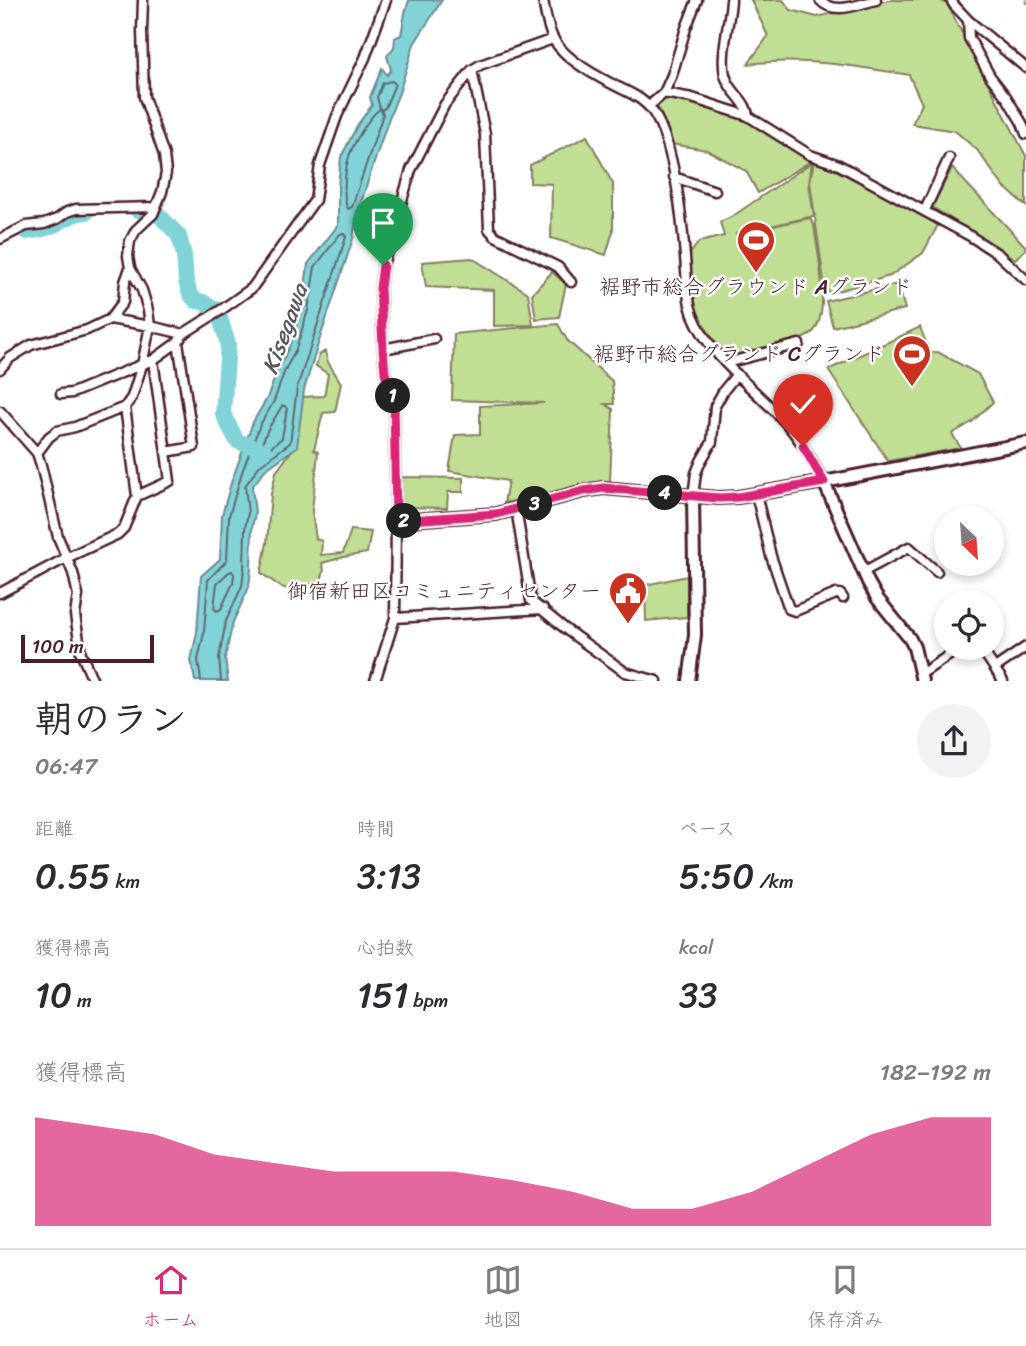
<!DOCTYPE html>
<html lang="ja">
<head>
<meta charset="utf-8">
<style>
	:root { --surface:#fff; --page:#f2f2f3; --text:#2b2b33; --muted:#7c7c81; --line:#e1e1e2; --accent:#db2777 }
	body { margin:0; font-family:Sriracha,"Klee One",sans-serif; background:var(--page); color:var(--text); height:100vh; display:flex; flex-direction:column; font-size:26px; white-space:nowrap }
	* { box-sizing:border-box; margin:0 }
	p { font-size:23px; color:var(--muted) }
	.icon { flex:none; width:38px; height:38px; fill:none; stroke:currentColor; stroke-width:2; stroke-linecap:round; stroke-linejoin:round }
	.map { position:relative; height:681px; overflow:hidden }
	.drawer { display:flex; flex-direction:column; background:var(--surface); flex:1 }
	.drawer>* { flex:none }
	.needle { width:46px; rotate:155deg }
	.tools { position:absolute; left:934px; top:506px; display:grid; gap:14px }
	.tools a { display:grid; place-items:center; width:70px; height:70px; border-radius:50%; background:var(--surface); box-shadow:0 4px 10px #0003; font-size:35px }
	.scale { position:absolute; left:21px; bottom:18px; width:133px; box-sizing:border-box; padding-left:7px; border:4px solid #4a1f2b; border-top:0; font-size:19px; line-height:24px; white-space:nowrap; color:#4a1f2b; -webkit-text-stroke:5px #fff; paint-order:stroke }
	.pin { position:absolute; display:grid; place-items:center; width:60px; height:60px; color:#fff; margin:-72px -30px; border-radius:50% 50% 50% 0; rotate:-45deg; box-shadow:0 0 7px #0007 }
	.pin .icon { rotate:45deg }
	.km { position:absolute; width:35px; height:35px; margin:-18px; border-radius:50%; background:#222; color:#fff; font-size:19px; line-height:35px; text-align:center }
	.round { display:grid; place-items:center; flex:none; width:74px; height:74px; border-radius:37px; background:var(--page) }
	.headline { display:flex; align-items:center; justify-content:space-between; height:119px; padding:0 35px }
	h1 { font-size:38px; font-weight:600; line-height:52px }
	.stats { display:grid; grid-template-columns:repeat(3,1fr); gap:10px; height:119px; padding:7px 35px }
	.stats div { display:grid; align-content:center }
	.stats b { font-size:35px; font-weight:600 }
	.stats small { font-size:19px; font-weight:400 }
	.stats p { font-size:19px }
	.chart { height:196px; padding:14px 35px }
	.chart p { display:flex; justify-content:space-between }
	.chart svg { width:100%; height:126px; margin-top:7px; fill:var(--accent); opacity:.7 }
	.menu { display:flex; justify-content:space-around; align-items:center; height:98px; border-top:2px solid var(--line); background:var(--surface); font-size:19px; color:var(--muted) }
	.menu a { display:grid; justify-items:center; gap:4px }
	.menu .selected { color:var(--accent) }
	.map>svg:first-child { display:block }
	.green { fill:#c1de95; stroke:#867e60; stroke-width:2 }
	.water { fill:#81d3d7; stroke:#6b8b92; stroke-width:2 }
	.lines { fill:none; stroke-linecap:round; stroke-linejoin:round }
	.shore { stroke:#606770; stroke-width:2 }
	.stream { stroke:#6b8b92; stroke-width:2.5 }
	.river { stroke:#81d3d7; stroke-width:16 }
	.street-casing { stroke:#4a1f2b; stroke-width:13 }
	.secondary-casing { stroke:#4a1f2b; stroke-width:16 }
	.street { stroke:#fff; stroke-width:8 }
	.secondary { stroke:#fff; stroke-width:10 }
	.route-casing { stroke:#fff; stroke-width:14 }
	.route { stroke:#db2777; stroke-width:9 }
	.labels { text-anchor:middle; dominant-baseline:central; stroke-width:5; stroke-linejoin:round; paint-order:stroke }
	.poi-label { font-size:21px; fill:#4a1f2b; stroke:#fff; text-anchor:end }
	.water-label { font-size:23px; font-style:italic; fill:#5a555f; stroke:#fff }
</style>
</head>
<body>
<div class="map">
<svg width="1026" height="681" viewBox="0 0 1026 681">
	<rect width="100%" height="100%" fill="#fff"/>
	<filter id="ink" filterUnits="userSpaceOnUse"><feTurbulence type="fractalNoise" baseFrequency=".0143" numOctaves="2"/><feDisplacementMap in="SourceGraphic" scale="14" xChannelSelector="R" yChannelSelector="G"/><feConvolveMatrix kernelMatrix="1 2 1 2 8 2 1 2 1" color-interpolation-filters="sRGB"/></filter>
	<g filter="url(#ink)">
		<path class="green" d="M 751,0 L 783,0 L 791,10 L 817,17 L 889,0 L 939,0 L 947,4 L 1026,156 L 1026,206 L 1003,186 L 977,150 L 955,131 L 912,124 L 922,104 L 909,75 C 856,66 802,57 748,64 L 768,36 Z
			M 662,99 L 690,100 L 745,118 L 811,161 L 758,193 L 746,171 L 707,150 L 671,144 L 657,105 Z
			M 587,136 L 613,184 L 613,231 L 606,255 L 551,238 L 552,184 L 530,183 L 530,165 Z
			M 814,160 L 921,211 L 938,225 L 923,253 L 890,276 L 831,293 L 825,289 L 810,182 Z
			M 812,162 L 809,183 L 814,216 L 735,234 L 810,218 L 814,225 C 817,251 832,314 812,333 C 809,336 805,337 802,339 L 727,358 L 707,334 L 695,308 L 689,255 L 699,242 L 724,236 L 720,222 L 733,216 Z
			M 952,168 L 1026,247 L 1026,249 L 1015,259 L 932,207 Z
			M 472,258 L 528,293 L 533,325 L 494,326 L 494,290 L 426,287 L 422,262 Z
			M 552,272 L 566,284 L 559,317 L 536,319 L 532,294 Z
			M 898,284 L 905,309 L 833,327 L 826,301 Z
			M 558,324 L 567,340 L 612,381 L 614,404 L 605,404 L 613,409 L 610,481 L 504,503 L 508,481 L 449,471 L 455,435 L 480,434 L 480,406 L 544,403 L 452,400 L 454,334 Z
			M 920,327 L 930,353 L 938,352 L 978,374 L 993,402 L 972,422 L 952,434 L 961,448 L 888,461 L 828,370 Z
			M 325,351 L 328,362 L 341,383 L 335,412 L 323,413 L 314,450 L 318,452 L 312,511 L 316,539 L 322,541 L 321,555 L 343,553 L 351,530 L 371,532 L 367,553 L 344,557 L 322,563 L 324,570 L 321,581 L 292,590 L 281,587 L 261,573 L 267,543 L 271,494 L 276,472 L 290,453 L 299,397 L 324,396 L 328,374 L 316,366 L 319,355 Z
			M 399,477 L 463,478 L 463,492 L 448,492 L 447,508 L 398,507 Z
			M 687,576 L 687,617 L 646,621 L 645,585 Z"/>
		<path class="water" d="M 409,0 L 442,0 L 414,44 L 399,93 L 389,118 L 357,214 L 353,239 L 319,341 L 304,390 L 297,447 L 265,470 L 252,487 L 255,513 L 252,528 L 251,569 L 249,587 L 233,622 L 225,658 L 228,681 L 195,681 L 191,660 L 197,632 L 201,576 L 220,559 L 222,515 L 231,483 L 253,422 L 267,398 L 279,367 L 289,347 L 302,309 L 308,264 L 338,225 L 338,187 L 341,157 L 358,124 L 372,105 L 370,97 L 382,68 L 387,75 L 391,70 L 387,56 L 394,47 L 395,38 L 401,35 L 405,13 Z"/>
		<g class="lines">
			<path class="shore" d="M 392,81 L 395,84 L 385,108 L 381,110 L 383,114 L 352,207 L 348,209 C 342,200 345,172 348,160 C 351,147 369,116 380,109 L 377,97 L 383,83 Z
				M 282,406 L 285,406 L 287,409 L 282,438 L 267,450 L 263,450 L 261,446 L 268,429 Z
				M 232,571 L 234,574 L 233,583 L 221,609 L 217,611 L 214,608 L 217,583 L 229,572 Z
				M 201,681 L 198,660 L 204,633 L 208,580 L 227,560 L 229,516 L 243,469 L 260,425 L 274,401 L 285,370 L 296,349 L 308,310 L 315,267 L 340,234 L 344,233 L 346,237 L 297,388 L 290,443 L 260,465 L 245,486 L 248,513 L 245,528 L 244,569 L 242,586 L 226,621 L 219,658 L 221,681"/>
			<path class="stream" d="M 1026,0 L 1026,3"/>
			<path class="river" d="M 137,210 L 149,210 L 158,214 L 179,236 L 184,255 L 186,281 L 190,294 L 196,301 L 203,302 L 215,309 L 220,318 L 228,344 L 223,414 L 237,441 L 264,451
				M 27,232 C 35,230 43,230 50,227 C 64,221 70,213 87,212"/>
			<defs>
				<path id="street" d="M 543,0 C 545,12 547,25 552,36 C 561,57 594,75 614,85 C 626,91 641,97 650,108 C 674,137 682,219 685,257 C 687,277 686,296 693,315 C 712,362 759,390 790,428 C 803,444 814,463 824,482
					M 731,0 C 730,21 719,59 726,78 C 731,93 747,101 748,116
					M 820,0 C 834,16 858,4 876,0
					M 951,0 L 954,5 L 968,20 L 969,38 L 990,76 L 1007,98 L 1022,123 L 1026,134
					M 968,20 L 1026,68
					M 472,70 L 485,134 L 489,229 L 495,236 L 558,267 L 571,282
					M 664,93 L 692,98 L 748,116 L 810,155 L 839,165 L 970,236 L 998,254 L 1026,280
					M 649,106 L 664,93 L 672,75 L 686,28 L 697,0
					M 674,177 L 715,191
					M 925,210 L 949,158
					M 0,239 L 26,226 L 44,224 L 57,219 L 67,212 L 76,209 L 155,207
					M 110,319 L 150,326 L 183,334
					M 383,349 L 434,339
					M 726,363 L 799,344
					M 0,369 L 10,358 L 31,345 L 87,330 L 110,319 L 123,302 L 125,282 L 130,268
					M 61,394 L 72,393 L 153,360 L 178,342 L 183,334 L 221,310 L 252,288 L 315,200 L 320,165 L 337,116 L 365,58 L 386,0
					M 0,411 L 37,453 L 41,465 L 58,537 L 73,573 L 78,595 L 75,615 L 81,653 L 93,681
					M 166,452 L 194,447 L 178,342
					M 37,453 L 49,437 L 57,431 L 75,427 L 125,407 L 132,397 L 142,365 L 150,326 L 148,310 L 142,290 L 130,268 L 128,256 L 130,241 L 136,230 L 153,214 L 162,192 L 166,173 L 164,155 L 144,97 L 142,31 L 143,0
					M 756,494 L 771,556 L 789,609 L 795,611 L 836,594 L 840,594 L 843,598
					M 137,496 L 170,481 L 153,360
					M 693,496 L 696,473 L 701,461 L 712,442 L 715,406 L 724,390 L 737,374
					M 516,508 L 531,601 L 568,631 L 625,672 L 657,681
					M 863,572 L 909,547 L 937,572
					M 0,593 L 66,558 L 118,534 L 124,528 L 137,496 L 125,407
					M 395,618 L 543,609
					M 981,648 L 1003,681
					M 995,668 L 1026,647
					M 921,674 L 960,648
					M 375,681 L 395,618 L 396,521 L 394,398 L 385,373 L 383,349 L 380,288 L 383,265 L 411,170 L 445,104 L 472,70 L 480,65 L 553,39"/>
				<path id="secondary" d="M 824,482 L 868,582 L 877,598 L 910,639 L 914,647 L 922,681
					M 396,521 L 496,514 L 584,491 L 603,488 L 719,498 L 738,497 L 824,482 L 1026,443
					M 689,681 L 695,635 L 693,496"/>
			</defs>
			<use href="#street" class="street-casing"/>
			<use href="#secondary" class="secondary-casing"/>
			<use href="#street" class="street"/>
			<use href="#secondary" class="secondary"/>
		</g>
	</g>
	<g class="lines" filter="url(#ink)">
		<defs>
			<path id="route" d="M 383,265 L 380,288 L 383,349 L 385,373 L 394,398 L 396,521 L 496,514 L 584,491 L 603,488 L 719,498 L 738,497 L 824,482 L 803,446"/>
		</defs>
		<use href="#route" class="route-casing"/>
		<use href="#route" class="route"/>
	</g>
	<defs>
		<symbol id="stadium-pin" viewBox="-11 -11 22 30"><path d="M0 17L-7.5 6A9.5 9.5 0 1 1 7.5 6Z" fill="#c8321e" stroke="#fff"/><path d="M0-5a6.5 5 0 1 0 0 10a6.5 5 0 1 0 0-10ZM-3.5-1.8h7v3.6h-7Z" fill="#fff"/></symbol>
		<symbol id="civic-pin" viewBox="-11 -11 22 30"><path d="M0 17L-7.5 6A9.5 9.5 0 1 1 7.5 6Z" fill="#c8321e" stroke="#fff"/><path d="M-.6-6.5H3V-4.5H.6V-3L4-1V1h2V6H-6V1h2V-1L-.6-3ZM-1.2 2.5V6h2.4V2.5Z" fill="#fff"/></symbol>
	</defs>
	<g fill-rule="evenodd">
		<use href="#stadium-pin" x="734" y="218" width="44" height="60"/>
		<use href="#stadium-pin" x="890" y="332" width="44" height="60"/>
		<use href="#civic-pin" x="606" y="569" width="44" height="60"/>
	</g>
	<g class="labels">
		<g class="poi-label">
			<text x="756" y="287" text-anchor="middle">裾野市総合グラウンド Aグランド</text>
			<text x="885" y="354">裾野市総合グランド Cグランド</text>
			<text x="601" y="591">御宿新田区コミュニティセンター</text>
		</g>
		<g class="water-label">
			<text transform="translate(285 329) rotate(-70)">Kisegawa</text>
		</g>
	</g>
</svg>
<div class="tools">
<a><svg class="needle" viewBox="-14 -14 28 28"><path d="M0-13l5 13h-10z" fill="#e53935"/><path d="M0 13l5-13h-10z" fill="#7c7c81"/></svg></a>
<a><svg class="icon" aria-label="locate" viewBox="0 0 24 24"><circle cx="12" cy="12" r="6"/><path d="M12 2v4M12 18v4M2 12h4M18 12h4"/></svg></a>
</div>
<div class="scale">100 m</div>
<div class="pin" style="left:383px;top:265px;background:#1e9e55"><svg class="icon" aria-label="arrive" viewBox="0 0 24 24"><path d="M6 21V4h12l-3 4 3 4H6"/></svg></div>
<div class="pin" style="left:803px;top:446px;background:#d93025"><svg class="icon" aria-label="check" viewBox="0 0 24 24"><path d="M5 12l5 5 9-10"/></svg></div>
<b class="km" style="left:393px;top:396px">1</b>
<b class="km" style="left:404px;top:521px">2</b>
<b class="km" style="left:535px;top:504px">3</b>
<b class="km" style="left:665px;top:493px">4</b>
</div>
<section class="drawer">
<div class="headline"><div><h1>朝のラン</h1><p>06:47</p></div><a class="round"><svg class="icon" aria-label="share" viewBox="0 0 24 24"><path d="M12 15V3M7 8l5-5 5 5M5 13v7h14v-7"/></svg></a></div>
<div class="stats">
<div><p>距離</p><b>0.55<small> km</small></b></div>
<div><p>時間</p><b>3:13</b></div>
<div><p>ペース</p><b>5:50<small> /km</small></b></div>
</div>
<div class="stats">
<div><p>獲得標高</p><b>10<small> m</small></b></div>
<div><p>心拍数</p><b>151<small> bpm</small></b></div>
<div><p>kcal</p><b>33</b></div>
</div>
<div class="chart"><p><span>獲得標高</span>182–192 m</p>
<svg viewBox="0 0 160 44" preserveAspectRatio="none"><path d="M0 44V6L10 9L20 12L30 19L40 22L50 25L60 25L70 25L80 28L90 32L100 38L110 38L120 32L130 22L140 12L150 6L160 6V44z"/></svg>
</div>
</section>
<nav class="menu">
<a class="selected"><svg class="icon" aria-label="home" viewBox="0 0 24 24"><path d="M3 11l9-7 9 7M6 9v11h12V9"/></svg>ホーム</a>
<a><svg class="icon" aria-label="map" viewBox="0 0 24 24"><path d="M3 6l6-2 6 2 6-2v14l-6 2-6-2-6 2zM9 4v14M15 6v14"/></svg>地図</a>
<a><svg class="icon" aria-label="saved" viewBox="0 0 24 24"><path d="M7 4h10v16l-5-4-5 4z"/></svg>保存済み</a>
</nav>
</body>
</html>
